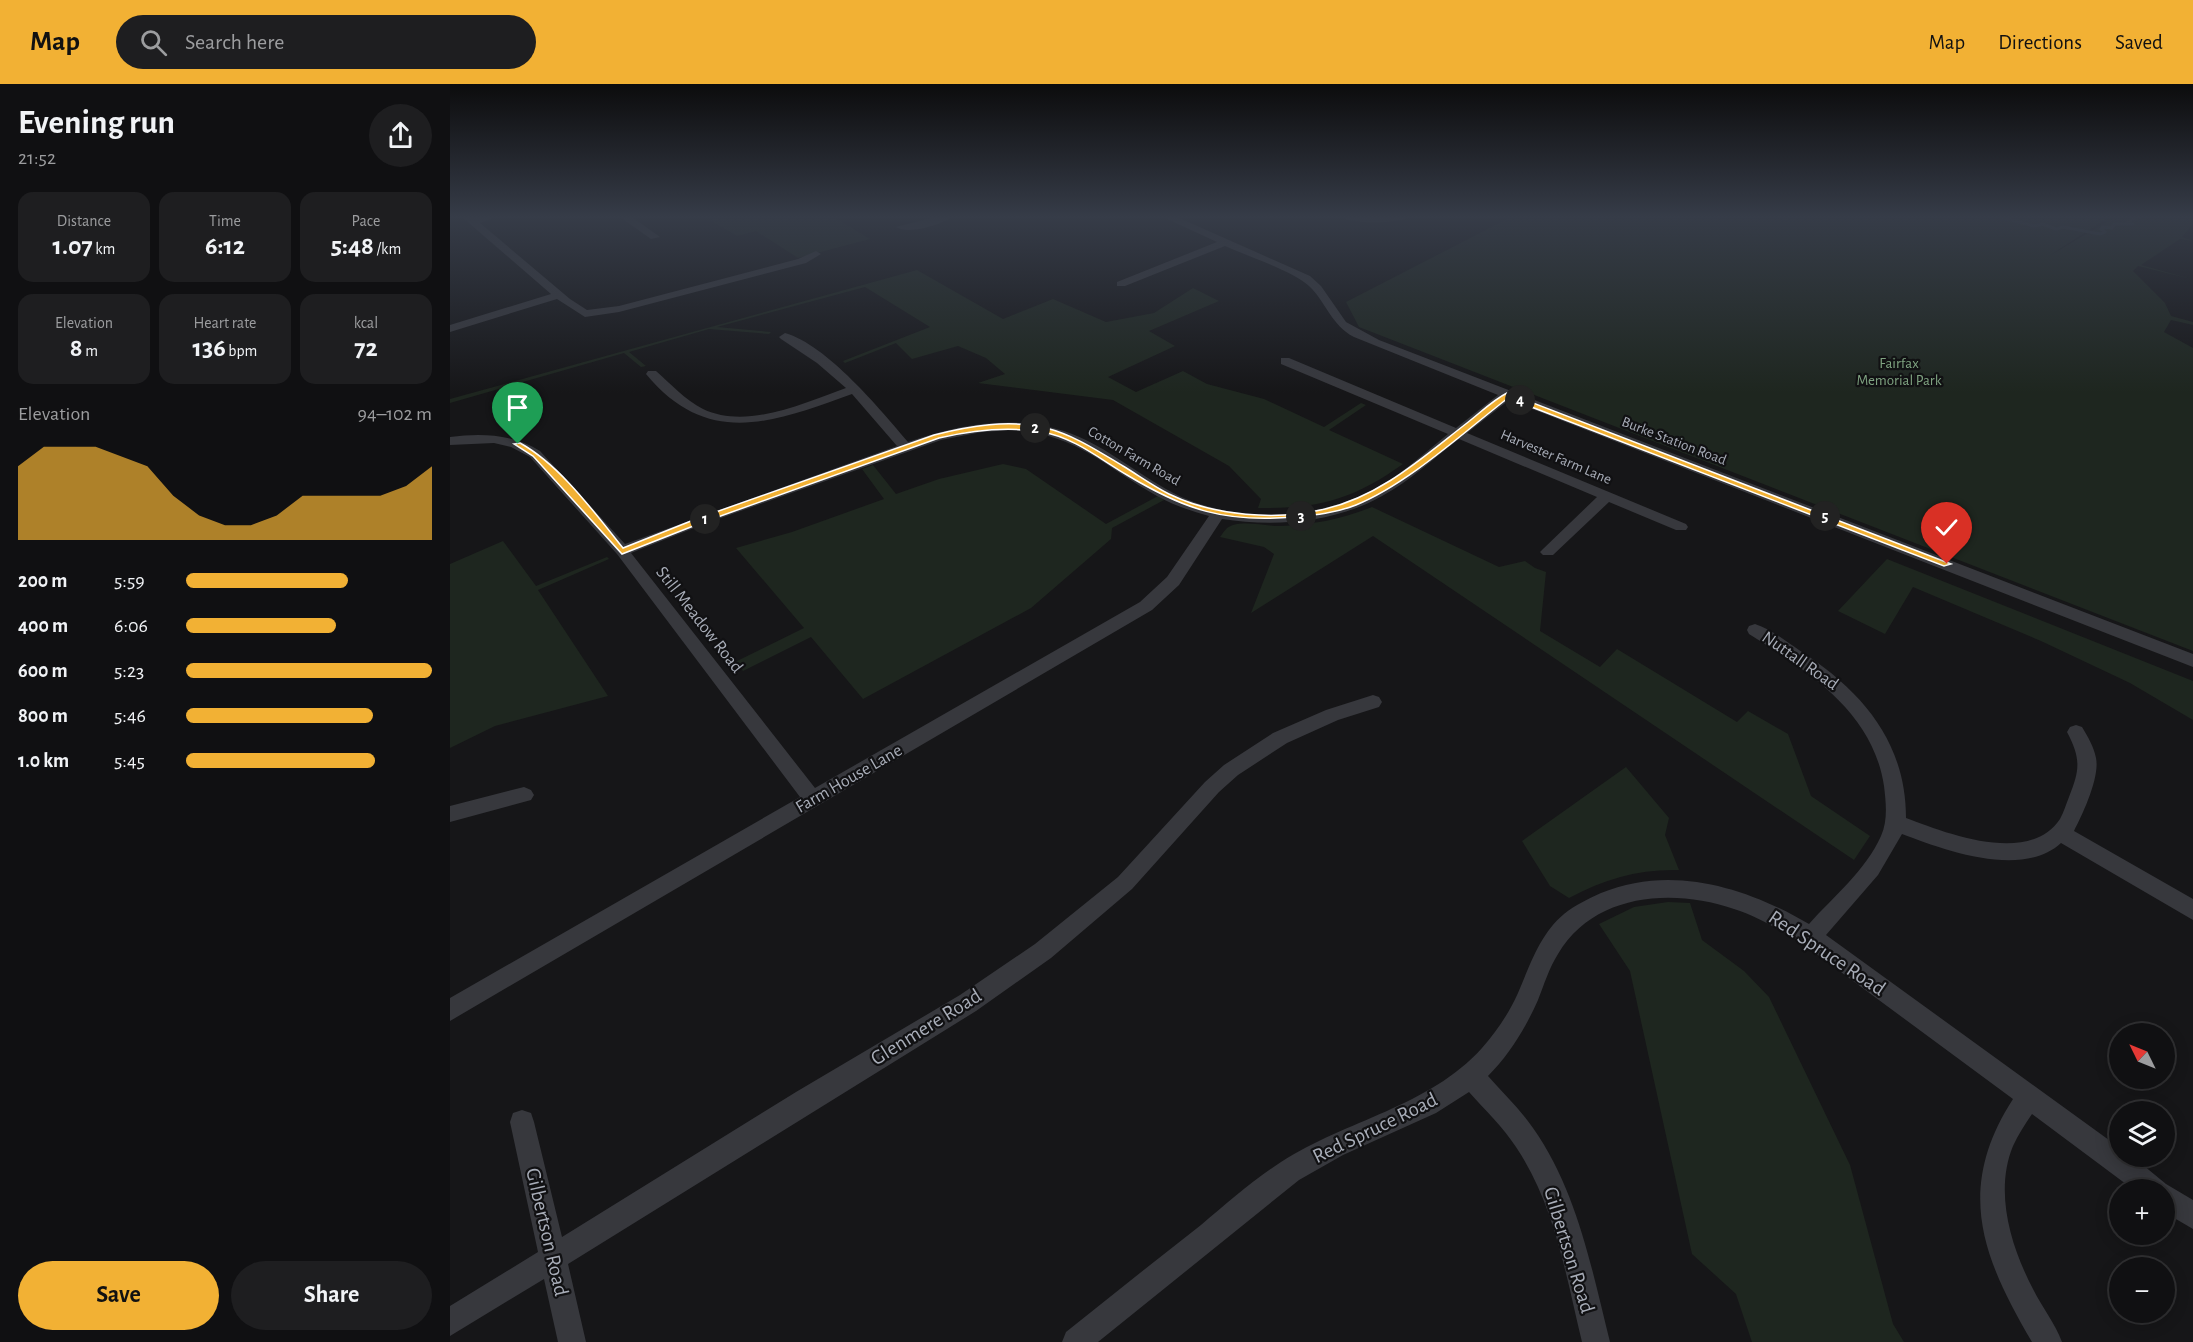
<!DOCTYPE html>
<html lang="en">
<head>
<meta charset="utf-8">
<style>
	:root { --surface:#101012; --page:#1e1e20; --text:#f1f3f6; --muted:#9c9d9f; --line:#303032; --accent:#f2b134 }
	body { margin:0; font-family:"Alegreya Sans",sans-serif; background:var(--page); color:var(--text); height:100vh; display:flex; flex-direction:column; font-size:22px; white-space:nowrap }
	* { box-sizing:border-box; margin:0 }
	p { font-size:20px; color:var(--muted) }
	.icon { flex:none; width:33px; height:33px; fill:none; stroke:currentColor; stroke-width:2; stroke-linecap:round; stroke-linejoin:round }
	.map { position:relative; flex:1; overflow:hidden }
	.drawer { display:flex; flex-direction:column; background:var(--surface); width:450px }
	.drawer>* { flex:none }
	.needle { width:39px; rotate:313deg }
	.buttons { position:absolute; left:1659px; top:939px; display:grid; gap:12px }
	.buttons a { display:grid; place-items:center; width:66px; height:66px; border-radius:50%; background:var(--surface); box-shadow:0 3px 15px #0003,0 0 0 2px var(--line); font-size:30px }
	.pin { position:absolute; display:grid; place-items:center; width:51px; height:51px; color:#fff; margin:-62px -26px; border-radius:50% 50% 50% 0; rotate:-45deg; box-shadow:0 0 6px #0007 }
	.pin .icon { rotate:45deg }
	.km { position:absolute; width:30px; height:30px; margin:-15px; border-radius:50%; background:#222; color:#fff; font-size:16px; line-height:30px; text-align:center }
	.round { display:grid; place-items:center; flex:none; width:63px; height:63px; border-radius:32px; background:var(--page) }
	.headline { display:flex; align-items:center; justify-content:space-between; height:102px; padding:0 18px }
	h1 { font-size:33px; font-weight:600; line-height:45px }
	.stats { display:grid; grid-template-columns:repeat(3,1fr); gap:9px; height:102px; padding:6px 18px }
	.stats div { display:grid; align-content:center; border-radius:15px; background:var(--page); text-align:center }
	.stats b { font-size:26px; font-weight:600 }
	.stats small { font-size:16px; font-weight:400 }
	.stats p { font-size:16px }
	.chart { height:168px; padding:12px 18px }
	.chart p { display:flex; justify-content:space-between }
	.chart svg { width:100%; height:108px; margin-top:6px; fill:var(--accent); opacity:.7 }
	.button { display:flex; gap:12px; margin-top:auto; padding:12px 18px }
	.button a { flex:1; height:69px; border-radius:36px; background:var(--accent); color:#111; font-size:24px; font-weight:600; line-height:69px; text-align:center }
	.button a+a { background:var(--page); color:var(--text) }
	ul { padding:0 18px; list-style:none; font-size:20px }
	li { display:grid; grid-template-columns:96px 72px 1fr; align-items:center; height:45px }
	li i { height:15px; border-radius:8px; background:var(--accent) }
	header { display:flex; align-items:center; gap:36px; box-sizing:border-box; height:84px; padding:0 30px; background:var(--accent); color:#111 }
	header strong { font-size:28px }
	nav { display:flex; gap:33px; margin-inline-start:auto; font-size:21px }
	.search { width:420px; height:54px; background:var(--page); display:flex; align-items:center; gap:15px; box-sizing:border-box; padding:0 21px; border-radius:33px; color:var(--muted); font-size:22px }
	main { display:flex; flex:1; min-height:0 }
	.map>svg:first-child { display:block }
	.green { fill:#1e261f }
	.lines { fill:none; stroke-linecap:round; stroke-linejoin:round }
	.stream { stroke:#2c353c; stroke-width:3 }
	.minor { fill:#37383d; fill-rule:evenodd }
	.route { fill:#f2b134; stroke:#fff; stroke-width:1.5 }
	.labels { text-anchor:middle; dominant-baseline:central; stroke-width:4.5; stroke-linejoin:round; paint-order:stroke }
	.far-park-label { font-size:15px; fill:#7fa381; stroke:#111113 }
	.far-street-label { font-size:15px; fill:#a8adb8; stroke:#111113 }
	.street-label { font-size:18px; fill:#a8adb8; stroke:#111113 }
	.near-street-label { font-size:21px; fill:#a8adb8; stroke:#111113 }
</style>
</head>
<body>
<header>
<strong>Map</strong>
<div class="search"><svg class="icon" aria-label="search" viewBox="0 0 24 24"><circle cx="10" cy="10" r="6"/><path d="M15 15l6 6"/></svg>Search here</div>
<nav><a>Map</a><a>Directions</a><a>Saved</a></nav>
</header>
<main>
<section class="drawer">
<div class="headline"><div><h1>Evening run</h1><p>21:52</p></div><a class="round"><svg class="icon" aria-label="share" viewBox="0 0 24 24"><path d="M12 15V3M7 8l5-5 5 5M5 13v7h14v-7"/></svg></a></div>
<div class="stats">
<div><p>Distance</p><b>1.07<small> km</small></b></div>
<div><p>Time</p><b>6:12</b></div>
<div><p>Pace</p><b>5:48<small> /km</small></b></div>
</div>
<div class="stats">
<div><p>Elevation</p><b>8<small> m</small></b></div>
<div><p>Heart rate</p><b>136<small> bpm</small></b></div>
<div><p>kcal</p><b>72</b></div>
</div>
<div class="chart"><p><span>Elevation</span>94–102 m</p>
<svg viewBox="0 0 160 44" preserveAspectRatio="none"><path d="M0 44V14L10 6L20 6L30 6L40 10L50 14L60 26L70 34L80 38L90 38L100 34L110 26L120 26L130 26L140 26L150 22L160 14V44z"/></svg>
</div>
<ul>
<li><b>200 m</b>5:59<i style="width:66%"></i></li>
<li><b>400 m</b>6:06<i style="width:61%"></i></li>
<li><b>600 m</b>5:23<i style="width:100%"></i></li>
<li><b>800 m</b>5:46<i style="width:76%"></i></li>
<li><b>1.0 km</b>5:45<i style="width:77%"></i></li>
</ul>
<div class="button"><a>Save</a><a>Share</a></div>
</section>
<div class="map">
<svg width="1743" height="1258" viewBox="0 0 1743 1258">
	<rect width="100%" height="100%" fill="#161618"/>
	<path class="green" d="M 255,133 L 384,133 L 420,155 L 348,174 L 306,147 L 287,152 Z
		M 1061,133 L 1659,133 L 1599,172 L 1665,133 L 1743,133 L 1743,140 L 1732,153 L 1743,157 L 1730,155 L 1691,181 L 1741,195 L 1688,182 L 1683,187 L 1715,219 L 1721,232 L 1743,238 L 1743,241 L 1721,236 L 1714,248 L 1743,264 L 1743,567 L 909,243 L 896,218 Z
		M 467,186 L 553,235 L 603,215 L 656,238 L 704,229 L 743,204 L 769,217 L 699,247 L 725,262 L 658,293 L 686,308 L 733,287 L 757,300 L 814,315 L 874,343 L 911,319 L 916,321 L 879,346 L 953,380 C 904,415 869,425 808,424 L 811,415 L 779,382 L 663,316 L 528,299 L 555,290 L 536,274 L 508,262 L 462,275 L 446,259 L 395,279 L 393,277 L 480,243 L 415,203 L 267,243 L 321,248 L 319,250 L 259,245 L 179,268 L 196,282 L 191,283 L 174,269 L 0,319 L 0,315 Z
		M 553,380 L 576,385 L 656,440 L 708,412 L 714,416 L 662,444 L 661,455 L 581,524 L 413,615 L 361,553 L 293,587 L 285,578 L 354,544 L 286,464 L 342,448 L 434,415 L 412,385 L 423,381 L 446,410 L 489,395 Z
		M 922,423 L 1049,483 L 1075,477 L 1085,484 L 1096,488 L 1090,547 L 1150,583 L 1167,565 L 1287,638 L 1298,627 L 1338,650 L 1361,712 L 1420,752 L 1404,776 L 923,452 L 801,529 L 824,470 L 814,463 L 770,453 C 774,448 776,443 783,441 C 797,437 815,442 830,442 C 862,441 892,435 922,423 Z
		M 53,457 L 86,502 L 157,473 L 159,475 L 88,506 L 158,612 L 45,642 L 0,664 L 0,480 Z
		M 1437,475 L 1743,597 L 1743,636 L 1680,599 L 1591,557 L 1463,503 L 1435,550 L 1388,527 Z
		M 1176,683 L 1219,734 L 1215,751 L 1229,786 C 1189,785 1154,795 1119,814 L 1100,802 L 1072,757 Z
		M 1218,818 L 1240,819 L 1252,856 L 1294,887 L 1319,913 L 1400,1081 L 1443,1240 L 1454,1258 L 1302,1258 L 1286,1210 L 1242,1170 L 1180,887 L 1149,840 L 1184,823 Z"/>
	<g class="lines">
		<path class="stream" d="M 1550,133 L 1584,142 L 1593,140 L 1606,145 L 1613,143 L 1650,150 L 1655,148 L 1651,145 L 1653,143 L 1662,144 L 1664,140 L 1683,140 L 1678,137 L 1685,133
			M 1686,133 L 1694,133"/>
		<path class="minor" d="M 12,133 L 46,133 L 30,139 L 120,215 L 137,226 L 169,222 L 348,175 L 366,167 L 371,170 L 356,179 L 169,228 L 135,233 L 107,215 L 0,248 L 0,241 L 101,210 Z
			M 170,133 L 182,133 L 210,153 L 201,155 Z
			M 485,133 L 502,133 C 490,141 458,151 446,143 Z
			M 713,133 L 727,133 L 860,192 L 871,202 L 896,238 L 929,256 L 1743,570 L 1743,583 L 1059,316 L 1017,349 L 1236,440 L 1238,443 L 1236,446 L 1226,446 L 1159,418 L 1103,471 L 1093,471 L 1090,468 L 1093,465 L 1147,413 L 1009,355 C 984,374 960,397 932,412 C 885,439 824,443 772,435 L 729,501 L 702,526 L 0,937 L 0,914 L 350,713 L 167,470 L 80,373 L 61,363 L 44,359 L 0,361 L 0,353 C 32,349 62,350 90,367 L 175,460 L 447,362 L 402,310 C 324,338 258,365 196,290 L 198,287 L 206,287 C 221,300 235,316 253,325 C 297,346 354,319 396,304 L 367,279 L 331,255 L 329,253 L 335,249 C 377,261 430,325 458,358 C 508,341 562,330 614,347 C 651,359 682,386 716,405 C 775,439 856,438 917,409 C 947,395 973,370 998,350 L 831,280 L 831,274 L 839,274 L 1006,344 L 1048,311 L 904,253 C 881,241 876,218 859,202 C 843,187 797,172 775,162 L 675,202 L 667,202 L 667,198 L 767,158 ZM 562,346 C 627,350 655,383 707,412 C 723,421 741,427 759,432 L 717,493 L 690,518 L 365,704 L 181,469 L 254,440 L 491,356 L 532,348 Z
			M 891,133 L 959,133 C 948,140 902,140 891,133 Z
			M 1305,540 C 1321,545 1336,557 1349,566 C 1411,606 1456,657 1456,734 C 1496,749 1579,782 1610,735 C 1614,728 1616,720 1619,713 C 1630,685 1631,675 1617,648 L 1620,643 L 1626,641 L 1632,643 C 1638,653 1644,663 1646,674 C 1650,693 1633,730 1624,747 L 1743,815 L 1743,836 L 1611,759 C 1572,795 1494,766 1452,750 L 1428,791 L 1376,851 L 1670,1064 L 1670,1072 L 1682,1072 L 1716,1100 L 1743,1116 L 1743,1145 L 1714,1128 L 1714,1106 L 1684,1106 L 1582,1030 C 1575,1040 1568,1051 1563,1062 C 1544,1108 1561,1163 1583,1205 C 1592,1223 1605,1239 1612,1258 L 1582,1258 C 1532,1173 1505,1105 1563,1015 L 1353,860 C 1331,847 1309,833 1284,825 C 1223,804 1144,809 1108,870 C 1099,884 1094,901 1088,916 C 1075,945 1060,970 1038,992 C 1053,1009 1070,1025 1083,1044 C 1127,1106 1142,1186 1160,1258 L 1132,1258 C 1116,1192 1105,1121 1066,1063 C 1053,1043 1035,1026 1019,1008 L 986,1029 L 893,1071 L 849,1096 L 648,1258 L 612,1258 L 616,1248 C 661,1212 706,1176 751,1141 C 777,1119 803,1096 831,1078 C 896,1036 979,1023 1032,964 C 1047,947 1059,929 1068,909 C 1080,881 1090,850 1114,830 C 1125,821 1138,815 1151,809 C 1221,780 1296,803 1359,840 C 1383,813 1416,786 1431,752 C 1438,736 1436,719 1434,702 C 1423,628 1358,587 1299,550 L 1297,546 L 1299,542 Z
			M 923,611 L 929,613 L 932,618 L 929,623 L 888,636 L 837,659 L 788,691 L 769,708 L 682,805 L 601,874 L 526,927 L 118,1180 L 136,1258 L 108,1258 L 94,1195 L 0,1252 L 0,1222 L 88,1168 L 60,1038 L 63,1029 L 72,1026 L 81,1029 L 84,1038 L 112,1153 L 346,1008 L 510,911 L 585,860 L 668,793 L 755,698 L 774,681 L 823,649 L 876,626 Z
			M 74,703 L 81,706 L 84,711 L 81,716 L 0,738 L 0,722 Z"/>
	</g>
	<linearGradient id="sky" x2="0" y2="1"><stop stop-color="#0c0c0d"/><stop offset="0.43" stop-color="#363c48"/><stop offset="1" stop-color="#363c48" stop-opacity="0"/></linearGradient>
	<rect width="1743" height="309" fill="url(#sky)"/>
	<path class="route" d="M 1057,309 L 1501,480 L 1494,482 L 1058,314 C 1014,348 958,400 906,421 C 886,429 865,431 844,433 C 775,439 735,426 677,391 C 650,375 623,353 592,348 C 557,342 523,346 489,354 L 251,439 L 172,470 L 83,372 L 64,360 L 70,359 C 110,381 144,428 173,464 L 246,435 L 484,351 C 519,342 559,335 596,344 C 624,351 648,367 673,382 C 688,391 703,402 719,410 C 764,432 827,437 875,425 C 931,412 973,373 1017,339 C 1030,329 1043,316 1057,309 Z"/>
	<g class="labels">
		<g class="far-park-label">
			<text x="1449" y="279">Fairfax<tspan x="1449" dy="17">Memorial Park</tspan></text>
		</g>
		<g class="far-street-label">
			<text transform="translate(1224 357) rotate(21)">Burke Station Road</text>
			<text transform="translate(684 372) rotate(30)">Cotton Farm Road</text>
			<text transform="translate(1106 373) rotate(23)">Harvester Farm Lane</text>
		</g>
		<g class="street-label">
			<text transform="translate(249 536) rotate(52)">Still Meadow Road</text>
			<text transform="translate(1350 577) rotate(35)">Nuttall Road</text>
			<text transform="translate(399 695) rotate(-30)">Farm House Lane</text>
		</g>
		<g class="near-street-label">
			<text transform="translate(1377 869) rotate(34)">Red Spruce Road</text>
			<text transform="translate(476 943) rotate(-32)">Glenmere Road</text>
			<text transform="translate(925 1044) rotate(-26)">Red Spruce Road</text>
			<text transform="translate(97 1148) rotate(77)">Gilbertson Road</text>
			<text transform="translate(1119 1166) rotate(73)">Gilbertson Road</text>
		</g>
	</g>
</svg>
<div class="buttons">
<a><svg class="needle" viewBox="-14 -14 28 28"><path d="M0-13l5 13h-10z" fill="#e53935"/><path d="M0 13l5-13h-10z" fill="#9c9d9f"/></svg></a>
<a><svg class="icon" aria-label="layers" viewBox="0 0 24 24"><path d="M12 4l9 5-9 5-9-5zM3 14l9 5 9-5"/></svg></a>
<a>+</a>
<a>−</a>
</div>
<div class="pin" style="left:68px;top:360px;background:#1e9e55"><svg class="icon" aria-label="arrive" viewBox="0 0 24 24"><path d="M6 21V4h12l-3 4 3 4H6"/></svg></div>
<div class="pin" style="left:1497px;top:480px;background:#d93025"><svg class="icon" aria-label="check" viewBox="0 0 24 24"><path d="M5 12l5 5 9-10"/></svg></div>
<b class="km" style="left:255px;top:435px">1</b>
<b class="km" style="left:585px;top:344px">2</b>
<b class="km" style="left:851px;top:432px">3</b>
<b class="km" style="left:1070px;top:316px">4</b>
<b class="km" style="left:1375px;top:432px">5</b>
</div>
</main>
</body>
</html>
